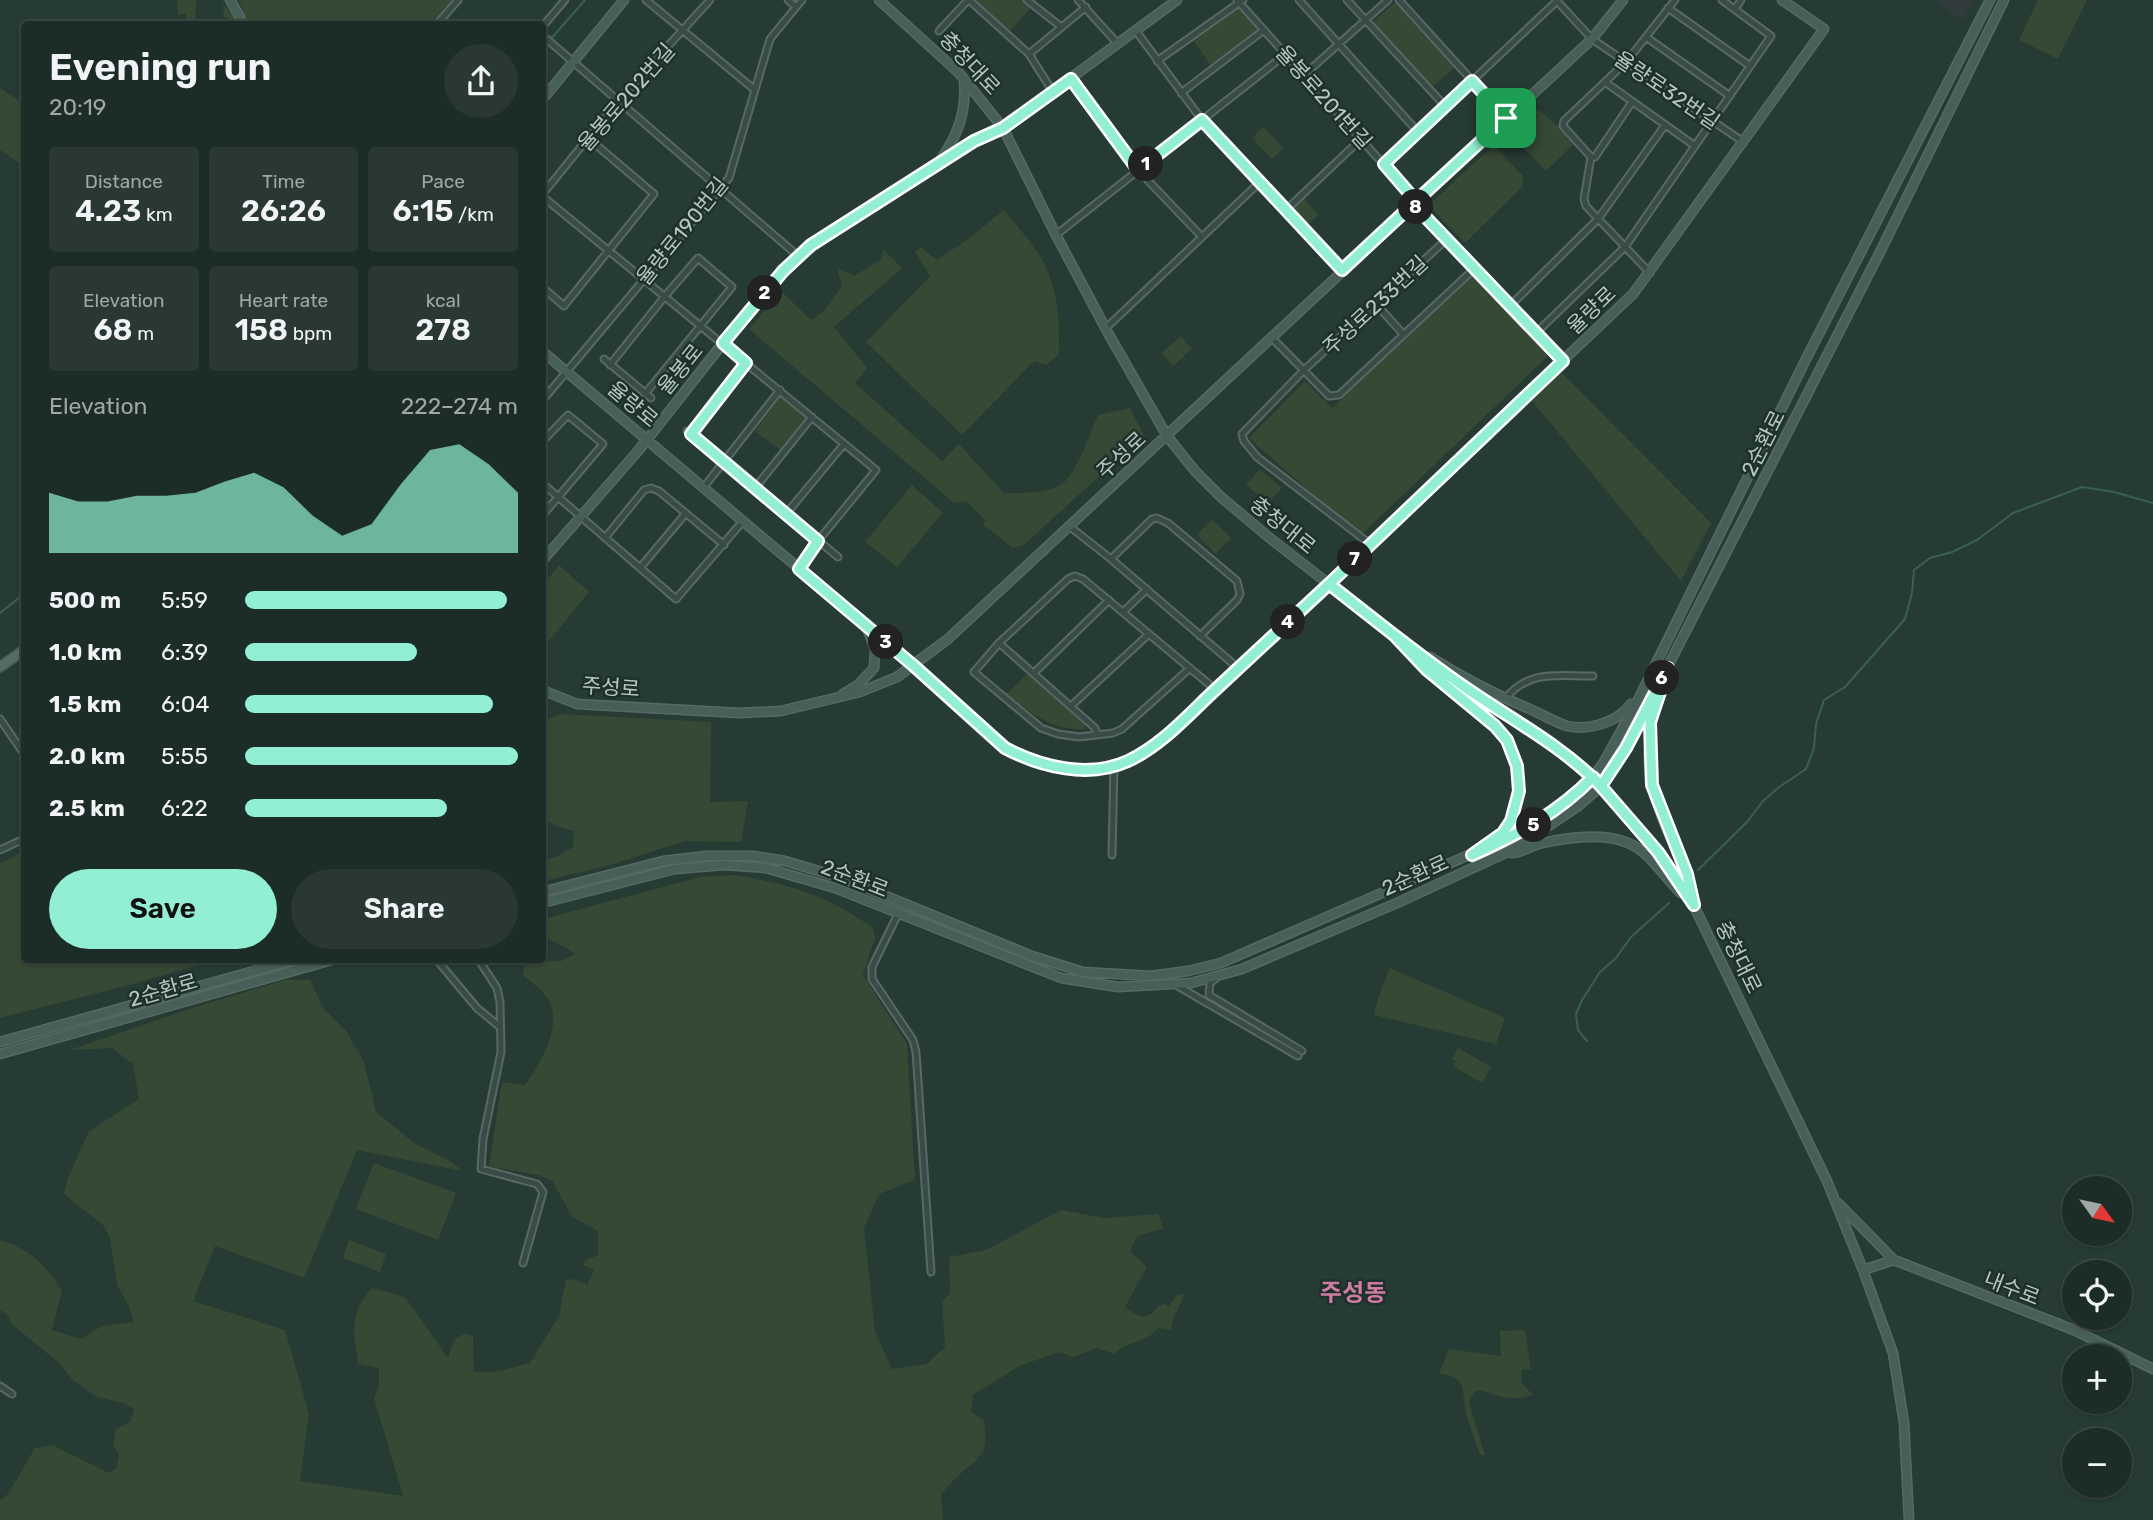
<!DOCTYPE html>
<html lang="en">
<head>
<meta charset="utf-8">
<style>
	:root { --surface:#1c2c27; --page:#293833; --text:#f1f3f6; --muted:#a0a7a7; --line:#3a4844; --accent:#92efd3 }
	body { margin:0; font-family:Rubik,"Noto Sans KR",sans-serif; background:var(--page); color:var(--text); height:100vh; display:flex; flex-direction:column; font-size:26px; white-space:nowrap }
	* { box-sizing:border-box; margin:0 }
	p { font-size:23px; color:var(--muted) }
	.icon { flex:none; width:38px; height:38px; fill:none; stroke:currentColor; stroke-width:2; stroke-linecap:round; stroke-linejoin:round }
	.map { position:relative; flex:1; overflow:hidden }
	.side { position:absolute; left:21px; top:21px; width:525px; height:942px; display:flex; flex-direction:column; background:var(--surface); border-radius:7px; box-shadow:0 2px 5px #0004,0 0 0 2px var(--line) }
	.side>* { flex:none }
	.needle { width:46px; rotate:123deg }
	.controls { position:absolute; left:2062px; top:1176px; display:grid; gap:14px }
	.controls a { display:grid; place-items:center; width:70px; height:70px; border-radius:50%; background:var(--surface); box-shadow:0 2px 5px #0004,0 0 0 2px var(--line); font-size:35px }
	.pin { position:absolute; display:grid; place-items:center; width:60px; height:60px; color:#fff; margin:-30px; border-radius:14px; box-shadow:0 4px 10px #0006 }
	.km { position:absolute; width:35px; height:35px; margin:-18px; border-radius:50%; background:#222; color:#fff; font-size:19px; line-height:35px; text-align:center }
	.round { display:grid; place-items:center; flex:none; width:74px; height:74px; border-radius:37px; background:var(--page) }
	.overview { display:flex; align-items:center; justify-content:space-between; height:119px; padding:0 28px }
	h1 { font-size:38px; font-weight:600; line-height:52px }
	.metrics { display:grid; grid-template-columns:repeat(3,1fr); gap:10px; height:119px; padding:7px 28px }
	.metrics div { display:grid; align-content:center; border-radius:7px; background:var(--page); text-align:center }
	.metrics b { font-size:30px; font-weight:600 }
	.metrics small { font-size:19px; font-weight:400 }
	.metrics p { font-size:19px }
	.chart { height:196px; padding:14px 28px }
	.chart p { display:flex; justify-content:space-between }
	.chart svg { width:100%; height:126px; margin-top:7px; fill:var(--accent); opacity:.7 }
	.primary-button { display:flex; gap:14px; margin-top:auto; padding:14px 28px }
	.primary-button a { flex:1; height:80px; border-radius:42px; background:var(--accent); color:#111; font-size:28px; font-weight:600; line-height:80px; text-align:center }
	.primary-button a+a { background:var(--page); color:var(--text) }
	ul { padding:0 28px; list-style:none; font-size:23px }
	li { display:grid; grid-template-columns:112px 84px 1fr; align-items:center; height:52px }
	li i { height:18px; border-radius:9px; background:var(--accent) }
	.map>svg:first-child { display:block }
	.medical { fill:#313a3d }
	.green { fill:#364935 }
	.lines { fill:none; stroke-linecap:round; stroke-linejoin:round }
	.stream { stroke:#3a5f53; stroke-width:2 }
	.street-casing { stroke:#576964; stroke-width:9 }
	.secondary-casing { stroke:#576964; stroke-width:11 }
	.primary-casing { stroke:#455752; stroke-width:12 }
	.street { stroke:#394b46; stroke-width:5 }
	.secondary { stroke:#485e58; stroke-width:8 }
	.primary { stroke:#576b65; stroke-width:9 }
	.route-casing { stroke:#fff; stroke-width:14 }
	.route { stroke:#92efd3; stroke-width:9 }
	.labels { text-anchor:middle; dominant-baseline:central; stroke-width:5; stroke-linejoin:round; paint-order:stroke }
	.street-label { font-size:21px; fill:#b5c7c1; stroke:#1e302b }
	.quarter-label { font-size:24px; font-weight:bold; fill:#d07ba3; stroke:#1e302b }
</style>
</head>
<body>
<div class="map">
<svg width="2153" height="1520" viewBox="0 0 2153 1520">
	<rect width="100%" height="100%" fill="#263b34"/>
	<path class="medical" d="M 1933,0 L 1973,0 L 1963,20 Z"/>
	<path class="green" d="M 177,0 L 196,0 L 195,24 L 186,24 L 186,14 L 178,15 Z
		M 238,0 L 452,0 L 430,24 L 225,24 L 227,23 L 227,18 L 224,17 L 223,4 L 236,18 L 243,16 L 244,10 Z
		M 969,0 L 1027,0 L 1033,5 L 1007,34 Z
		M 2038,0 L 2087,0 L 2058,59 L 2019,40 Z
		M 1395,2 L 1455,67 L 1432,87 L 1372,23 Z
		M 1239,8 L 1259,30 L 1211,66 L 1194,41 Z
		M 0,88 L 22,103 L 24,101 L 23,152 L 24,173 L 22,165 L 0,150 Z
		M 1539,110 L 1576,142 L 1546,171 L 1506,130 Z
		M 1263,127 L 1284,148 L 1272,159 L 1252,138 Z
		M 1494,145 L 1523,176 L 1522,187 L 1465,243 L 1433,210 L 1432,202 Z
		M 1303,197 L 1318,215 L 1305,227 L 1289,210 Z
		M 1004,210 C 1015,224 1028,238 1038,253 C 1058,283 1060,321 1059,355 L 1046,365 L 1034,361 L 962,435 L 866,342 L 930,276 L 915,252 L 921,247 L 936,260 L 967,240 Z
		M 883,249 L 902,268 L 834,327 L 867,368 L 855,383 L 942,461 L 959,444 L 1004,493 C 1022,493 1047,494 1063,483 C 1076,474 1091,431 1098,415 L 1130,408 L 1144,435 L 1024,545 L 1013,548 L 983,525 L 985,520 L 966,501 L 954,503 L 749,329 L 781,291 L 811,320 L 823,312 L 842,286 L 837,268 L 854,276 L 882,259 Z
		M 1473,275 L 1553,351 L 1360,536 L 1249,438 L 1305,381 L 1332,408 Z
		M 1181,336 L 1192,349 L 1173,366 L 1162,353 Z
		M 1561,372 L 1711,523 L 1681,581 L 1532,401 Z
		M 781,396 L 807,416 L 782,451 L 755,431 Z
		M 1260,469 L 1282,488 L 1268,503 L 1246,485 Z
		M 912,485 L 943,513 L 897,567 L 865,542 Z
		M 1212,519 L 1231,538 L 1216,554 L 1197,535 Z
		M 559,565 L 589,592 L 543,648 L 543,585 Z
		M 1028,673 L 1086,724 L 1085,729 C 1053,731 1030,713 1007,694 Z
		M 560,714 L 711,722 L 710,802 L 748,801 L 741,842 L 685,841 L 607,866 L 543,881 L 543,860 L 556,857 L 573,847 L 574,831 L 558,827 L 543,818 L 543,721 Z
		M 24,851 L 24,959 L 219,959 L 129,985 L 0,1018 L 0,864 Z
		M 734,875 C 787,883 829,896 873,928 L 875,937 L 863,975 L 907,1044 L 915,1180 L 879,1194 L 864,1228 L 875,1332 L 892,1369 L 927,1364 L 945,1347 L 942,1302 L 950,1293 L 949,1257 L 986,1250 L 1061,1210 L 1105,1218 L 1158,1214 L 1164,1228 L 1137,1236 L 1130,1251 L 1147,1267 L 1125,1307 C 1138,1317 1148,1322 1158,1306 L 1164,1304 L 1169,1306 L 1177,1295 L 1185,1294 L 1173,1319 L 1171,1330 L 1158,1328 C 1144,1345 1130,1339 1114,1354 L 1097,1348 L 1073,1357 L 1059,1352 L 1019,1366 L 973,1395 L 971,1412 L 984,1420 C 987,1447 987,1452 966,1469 C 957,1476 949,1485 941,1494 L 943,1520 L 0,1520 L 0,1500 L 8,1494 L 35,1448 L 52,1445 L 109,1473 L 116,1469 L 119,1455 L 113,1444 L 116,1429 L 130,1422 L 134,1409 L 124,1403 L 97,1397 L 72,1379 L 59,1363 L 13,1325 L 7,1315 L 0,1310 L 0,1240 C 28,1248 49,1267 62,1291 L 52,1330 L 81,1339 L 102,1326 L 134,1322 L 129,1306 L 117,1285 L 110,1238 L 104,1226 L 64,1194 L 68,1178 L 89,1131 L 139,1099 L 133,1064 L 112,1048 L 70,1050 L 183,1011 L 285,980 L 310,980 L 324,1009 L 347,1032 L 364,1062 L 376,1112 L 414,1143 L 452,1162 L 462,1171 L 357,1150 L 304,1278 L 215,1246 L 193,1301 L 285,1330 L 309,1414 L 300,1481 L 403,1496 L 374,1398 L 379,1387 L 379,1368 L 358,1364 C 354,1331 348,1315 372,1288 L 405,1297 L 448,1358 L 454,1339 L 464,1334 L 473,1336 L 474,1371 C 492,1375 512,1368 530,1363 L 559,1316 L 566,1279 L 571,1281 L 572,1278 L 587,1285 L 594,1270 L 583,1265 L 586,1260 L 598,1255 L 598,1231 L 572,1217 L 553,1182 L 542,1176 L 489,1166 L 502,1082 L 525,1085 C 540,1065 565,1022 547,998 C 541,989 531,982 523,975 L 525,962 L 561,961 L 575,954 C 557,938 542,946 543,919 L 700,877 Z
		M 1390,968 L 1505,1018 L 1496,1044 L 1374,1015 L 1378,998 Z
		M 1458,1048 L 1491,1067 L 1482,1083 L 1453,1066 L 1456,1061 L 1452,1059 Z
		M 374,1163 L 456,1193 L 438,1240 L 356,1209 Z
		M 349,1240 L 386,1254 L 380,1272 L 343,1258 Z
		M 1525,1330 L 1531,1370 L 1523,1369 L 1521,1372 L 1522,1383 L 1533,1395 C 1522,1399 1509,1399 1498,1396 C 1490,1394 1484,1389 1475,1391 L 1469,1402 L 1485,1455 L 1480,1455 C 1476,1441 1469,1428 1466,1413 C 1461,1390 1469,1379 1439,1373 L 1449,1349 L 1501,1356 L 1500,1331 Z"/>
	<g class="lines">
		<path class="stream" d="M 542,49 L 585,0
			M 0,613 L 24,594
			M 1698,870 L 1747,822 L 1763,801 L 1778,788 L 1806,769 L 1814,748 L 1816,724 L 1824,700 L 1845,687 L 1905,619 L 1912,593 L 1914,570 L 1930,558 L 1952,552 L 1977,540 L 2013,513 L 2082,487 L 2114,492 L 2153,503
			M 1587,1041 L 1578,1030 L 1576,1014 L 1582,1000 L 1600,972 L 1616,958 L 1631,937 L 1669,903"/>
		<defs>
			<path id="street" d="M 646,0 L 755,90
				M 788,0 L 796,7
				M 969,0 L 1029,54 L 1053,92
				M 1027,0 L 1060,26
				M 1078,0 L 1118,44
				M 1237,0 L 1416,201
				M 1299,0 L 1418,132
				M 1347,0 L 1445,106
				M 1399,0 L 1506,118
				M 1556,0 L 1592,39 L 1742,141
				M 1675,0 L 1646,37 L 1730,96
				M 1668,8 L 1750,66
				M 1735,9 L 1741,0
				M 437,24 L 458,0
				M 542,27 L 565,0
				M 939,31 L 968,0
				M 1136,31 L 1202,120 L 1341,270
				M 542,35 L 798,256
				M 1646,37 L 1627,61 L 1564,121 L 1563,126 L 1591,157 L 1584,199 L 1586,206 L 1650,273
				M 1029,54 L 1086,7
				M 1157,61 L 1243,0
				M 1304,75 L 1388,0
				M 1071,79 L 1138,170 L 1202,237
				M 1605,82 L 1695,146
				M 1181,93 L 1264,30
				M 1591,157 L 1595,157 L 1632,102
				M 1384,164 L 1558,0
				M 542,195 L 618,101 L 710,0
				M 542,196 L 876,470 L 818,541 L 799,569
				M 1413,204 L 1563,361
				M 1286,210 L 1361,139
				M 1056,235 L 1286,54
				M 542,287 L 564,306 L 654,194 L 588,138
				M 1377,305 L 1403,334
				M 1511,305 L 1598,219 L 1665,125
				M 1105,329 L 1260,182
				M 1536,333 L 1625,247 L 1771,36 L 1722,0
				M 1271,337 L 1329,396 L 1339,395 L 1475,268
				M 604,359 L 651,398
				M 610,365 L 665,296 L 698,258 L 732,287 L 645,394
				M 542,401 L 729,178 L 770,39 L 802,0
				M 687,431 L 838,557
				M 691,434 L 746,363
				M 542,442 L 568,415 L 603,444 L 542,516
				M 542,483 L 676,599 L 743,521
				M 704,487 L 780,390
				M 755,488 L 812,417
				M 786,514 L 844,444
				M 1069,526 L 1111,559 L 1238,668
				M 605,538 L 644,490 L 651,488 L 659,491 L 724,545
				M 1370,544 L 1257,457 L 1244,441 L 1242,434 L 1304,370 L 1447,239
				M 1111,559 L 1152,519 L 1157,518 L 1168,523 L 1237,581 L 1240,594 L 1237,600 L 1200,636
				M 640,568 L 686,513
				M 1123,612 L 1147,589
				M 999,643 L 1095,728 L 1097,735
				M 1190,668 L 1122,729 L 1113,733 L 1079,737 L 1058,734 L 1041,728 L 974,672 L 999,643 L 1068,579 L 1075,576 L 1083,579 L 1216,690
				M 1034,673 L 1109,600
				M 1505,699 C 1529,669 1558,676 1593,676
				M 1071,706 L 1149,634
				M 0,719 L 24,754
				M 0,850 L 24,839
				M 1112,855 L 1114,765
				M 898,914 L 872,967 L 872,979 L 913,1040 L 916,1052 L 931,1272
				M 436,959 L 477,1008 L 500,1027
				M 478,959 L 497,988 L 500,1002 L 501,1052 L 483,1139 L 481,1169 L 537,1184 L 543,1192 L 523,1263
				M 1215,979 L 1210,983 L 1209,995 L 1302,1051
				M 1176,985 L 1298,1056
				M 0,1386 L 12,1394"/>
			<path id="secondary" d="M 230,0 L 240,17
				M 879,0 L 959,73 L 1003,128 L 1056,235 L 1108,333 L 1167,436 L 1195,471 L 1221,497 L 1271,539 L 1436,667 L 1544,737 L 1574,760 L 1601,786 L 1658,852 L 1694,906 L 1827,1181 L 1863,1270 L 1893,1353 L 1904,1423 L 1909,1520
				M 542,100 L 624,0
				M 940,161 C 958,135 967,111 964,79
				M 542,351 L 914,666 L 1005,748 L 1039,763 L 1070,769 L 1100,768 L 1127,761 L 1161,741 L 1633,294 L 1824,29 L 1782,0
				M 542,561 L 638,451 L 723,343 L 798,256 L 876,202 L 974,141 L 1003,128 L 1177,0
				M 1410,652 C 1427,671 1446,688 1466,704 C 1480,715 1498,725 1507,741 C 1518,759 1522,783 1516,804 C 1511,822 1505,832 1489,843
				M 1430,657 C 1463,678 1496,695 1532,710 C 1543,715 1555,722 1567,726 C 1589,731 1618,722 1631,704
				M 542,690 L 577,704 L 739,713 L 781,711 L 860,692 L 897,677 L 948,639 L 1592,39 L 1623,0
				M 1659,693 C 1650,723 1645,755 1652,786 C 1661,825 1684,859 1693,899
				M 843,694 L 858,685 L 874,668 L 875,649 L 867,628
				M 1512,853 C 1523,852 1532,845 1543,843 C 1574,836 1619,830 1644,853 C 1658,865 1668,881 1681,893
				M 542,892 L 663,861 L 706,856 L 753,856 L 785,861 L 842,878 L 1032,956 L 1083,972 L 1151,976 L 1188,971 L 1221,963 L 1526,830 L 1578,793 L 1593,777 L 1604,762 L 1636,704 L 1807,357 L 1990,0
				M 542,903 L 675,869 L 724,865 L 766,868 L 835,888 L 1061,978 L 1118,987 L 1191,983 L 1242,969 L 1397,903 L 1514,849 L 1577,807 L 1601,786 L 1626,748 L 1879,254 L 2004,0
				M 0,1042 L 297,959
				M 0,1054 L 335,959
				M 1838,1203 L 1894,1260 L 2074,1330 L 2153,1369
				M 1863,1270 L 1894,1260"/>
			<path id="primary" d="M 0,667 L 24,650"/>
		</defs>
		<use href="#street" class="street-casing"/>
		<use href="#secondary" class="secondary-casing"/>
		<use href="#primary" class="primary-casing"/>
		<use href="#street" class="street"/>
		<use href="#secondary" class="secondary"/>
		<use href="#primary" class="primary"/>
	</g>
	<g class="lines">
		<defs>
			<path id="route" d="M 1506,118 L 1416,201 L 1413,204 L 1342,270 L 1202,120 L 1138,170 L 1071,79 L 1003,128 L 974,141 L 811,245 L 783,271 L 723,343 L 746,363 L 691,434 L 818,541 L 799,569 L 914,666 L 1005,748 C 1041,767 1089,779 1128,761 C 1162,745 1188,715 1215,690 C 1253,655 1291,619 1329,584 L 1394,635 L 1426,669 L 1495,726 L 1507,740 L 1517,766 L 1519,791 L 1511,821 L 1503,833 L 1472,855 C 1517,835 1558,813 1593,777 L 1658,852 L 1694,905 L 1687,874 L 1652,785 L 1650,722 L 1668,668 L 1626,748 L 1601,786 C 1561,745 1512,720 1466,688 C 1419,656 1374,619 1329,584 L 1563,361 L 1413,204 L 1416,201 L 1384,164 L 1472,81 L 1506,118"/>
		</defs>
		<use href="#route" class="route-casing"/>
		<use href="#route" class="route"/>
	</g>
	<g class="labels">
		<g class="street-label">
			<text transform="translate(970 63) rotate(47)">충청대로</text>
			<text transform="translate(1667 90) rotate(34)">율량로32번길</text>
			<text transform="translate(626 97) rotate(-49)">율봉로202번길</text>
			<text transform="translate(1324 97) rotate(48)">율봉로201번길</text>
			<text transform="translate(682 231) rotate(-51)">율량로190번길</text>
			<text transform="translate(1375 305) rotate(-43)">주성로233번길</text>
			<text transform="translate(1591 310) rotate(-44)">율량로</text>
			<text transform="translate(680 369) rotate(-51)">율봉로</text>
			<text transform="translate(633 404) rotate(40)">율량로</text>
			<text transform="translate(1763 443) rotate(-63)">2순환로</text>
			<text transform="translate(1121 455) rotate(-43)">주성로</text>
			<text transform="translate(1283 525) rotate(39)">충청대로</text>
			<text transform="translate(611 687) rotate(4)">주성로</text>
			<text transform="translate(1415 875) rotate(-24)">2순환로</text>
			<text transform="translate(855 878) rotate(21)">2순환로</text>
			<text transform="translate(1739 957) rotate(64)">충청대로</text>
			<text transform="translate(163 990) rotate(-16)">2순환로</text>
			<text transform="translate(2012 1288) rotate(21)">내수로</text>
		</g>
		<g class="quarter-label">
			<text x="1353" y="1293">주성동</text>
		</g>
	</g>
</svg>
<div class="controls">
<a><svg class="needle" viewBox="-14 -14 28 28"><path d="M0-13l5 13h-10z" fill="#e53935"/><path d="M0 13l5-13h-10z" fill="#a0a7a7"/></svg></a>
<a><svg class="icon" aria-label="locate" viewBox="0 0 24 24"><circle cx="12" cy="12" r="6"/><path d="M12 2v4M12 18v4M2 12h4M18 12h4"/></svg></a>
<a>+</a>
<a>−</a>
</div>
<div class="pin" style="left:1506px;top:118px;background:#1e9e55"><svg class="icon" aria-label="arrive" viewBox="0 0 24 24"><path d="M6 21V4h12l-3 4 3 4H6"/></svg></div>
<b class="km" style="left:1146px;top:164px">1</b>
<b class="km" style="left:765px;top:293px">2</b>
<b class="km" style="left:886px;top:642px">3</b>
<b class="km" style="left:1288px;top:622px">4</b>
<b class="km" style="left:1534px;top:825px">5</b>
<b class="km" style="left:1662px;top:678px">6</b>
<b class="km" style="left:1355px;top:559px">7</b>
<b class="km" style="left:1416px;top:207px">8</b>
<section class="side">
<div class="overview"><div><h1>Evening run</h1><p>20:19</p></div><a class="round"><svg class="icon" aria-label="share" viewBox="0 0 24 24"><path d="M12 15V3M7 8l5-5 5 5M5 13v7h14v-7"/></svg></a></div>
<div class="metrics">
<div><p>Distance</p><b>4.23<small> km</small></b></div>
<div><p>Time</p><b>26:26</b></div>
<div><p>Pace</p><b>6:15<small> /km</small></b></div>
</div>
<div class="metrics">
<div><p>Elevation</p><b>68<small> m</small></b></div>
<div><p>Heart rate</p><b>158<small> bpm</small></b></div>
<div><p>kcal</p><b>278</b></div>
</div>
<div class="chart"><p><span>Elevation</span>222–274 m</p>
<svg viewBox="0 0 160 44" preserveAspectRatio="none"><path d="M0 44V23L10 26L20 26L30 24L40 24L50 23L60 19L70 16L80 21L90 31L100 38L110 34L120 20L130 8L140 6L150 13L160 23V44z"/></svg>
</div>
<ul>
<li><b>500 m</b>5:59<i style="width:96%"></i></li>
<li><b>1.0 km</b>6:39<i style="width:63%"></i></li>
<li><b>1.5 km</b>6:04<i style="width:91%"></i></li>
<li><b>2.0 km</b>5:55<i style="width:100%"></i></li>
<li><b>2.5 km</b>6:22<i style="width:74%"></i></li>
</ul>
<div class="primary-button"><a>Save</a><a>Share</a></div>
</section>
</div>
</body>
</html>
